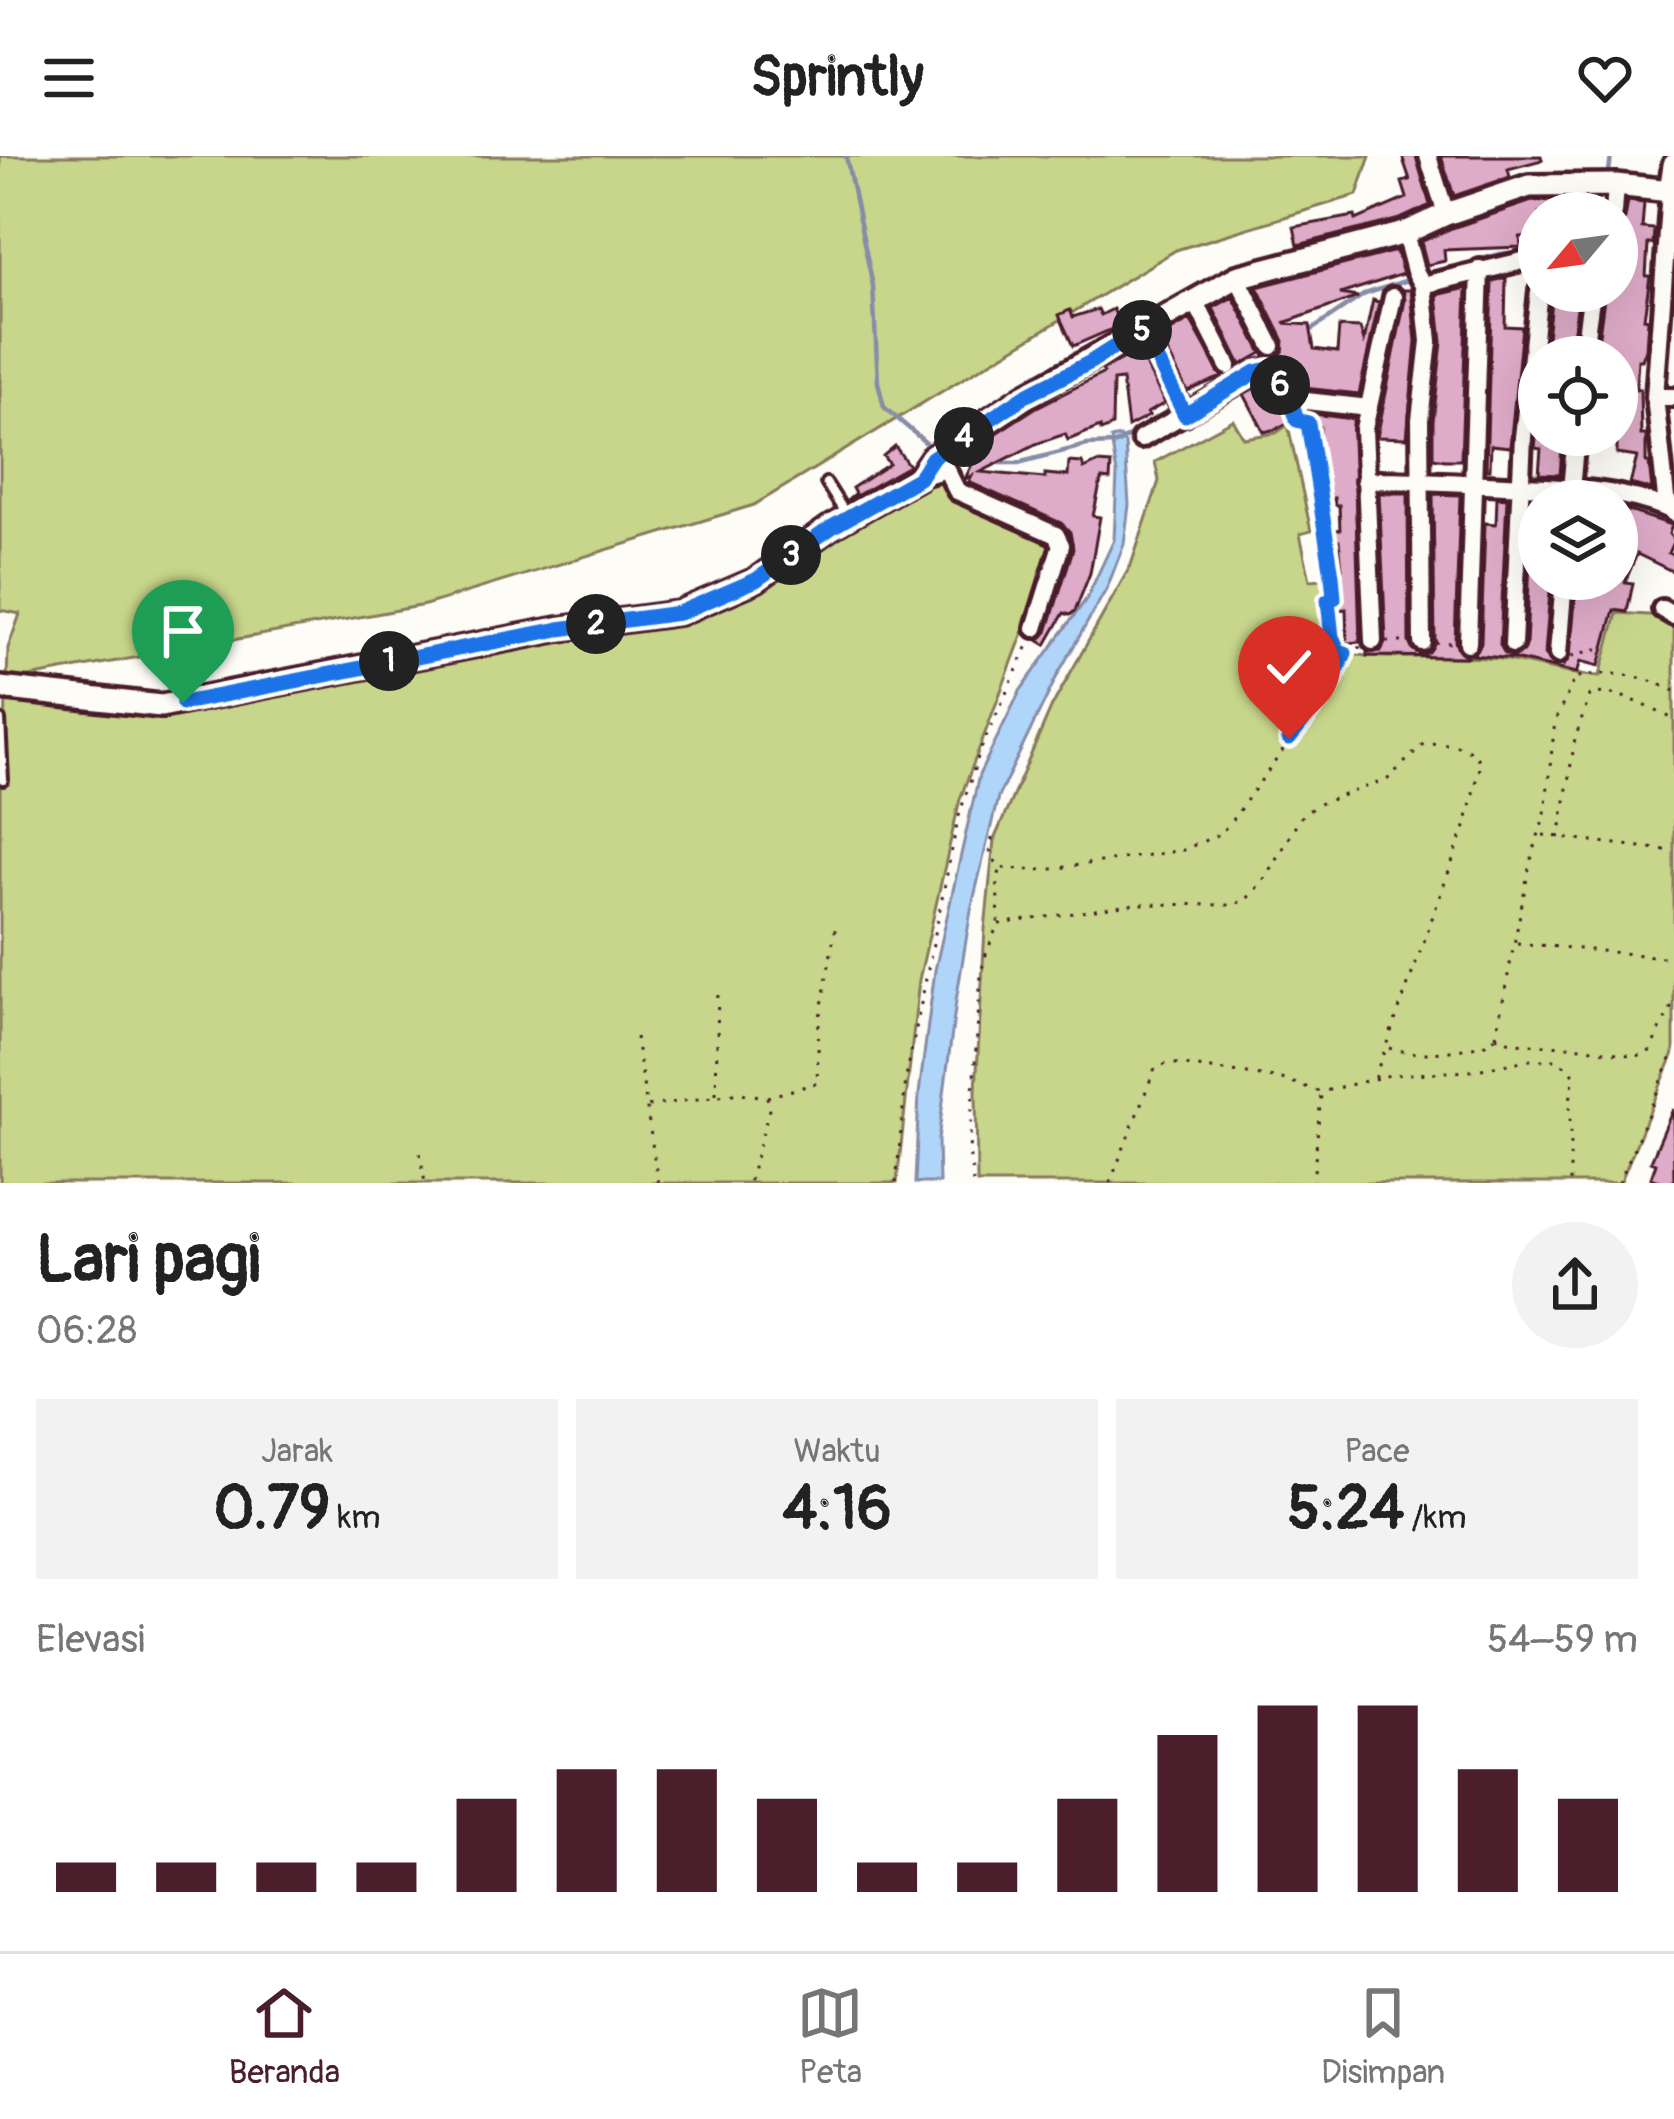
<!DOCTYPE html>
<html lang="id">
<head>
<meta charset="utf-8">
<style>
	:root { --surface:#fff; --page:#f2f2f2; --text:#222; --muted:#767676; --line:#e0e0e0; --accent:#4a1f2b }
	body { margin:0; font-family:Pangolin,sans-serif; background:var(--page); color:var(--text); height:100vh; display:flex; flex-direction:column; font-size:45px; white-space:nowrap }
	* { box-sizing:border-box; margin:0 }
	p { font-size:39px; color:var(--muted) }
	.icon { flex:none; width:66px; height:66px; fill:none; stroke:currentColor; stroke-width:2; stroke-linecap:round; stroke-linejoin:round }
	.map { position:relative; height:1027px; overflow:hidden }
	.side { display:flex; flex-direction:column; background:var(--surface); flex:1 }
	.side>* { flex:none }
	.needle { width:78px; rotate:241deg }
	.buttons { position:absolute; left:1518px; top:36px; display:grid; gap:24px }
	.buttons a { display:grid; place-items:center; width:120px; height:120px; border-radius:50%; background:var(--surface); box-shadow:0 12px 48px #0002; font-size:60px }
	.pin { position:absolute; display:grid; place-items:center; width:102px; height:102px; color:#fff; margin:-123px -51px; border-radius:50% 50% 50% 0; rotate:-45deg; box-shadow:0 0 12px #0007 }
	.pin .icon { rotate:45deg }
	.km { position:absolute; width:60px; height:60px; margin:-30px; border-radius:50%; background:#222; color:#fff; font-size:33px; line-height:60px; text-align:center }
	.round { display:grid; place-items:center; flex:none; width:126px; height:126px; border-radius:63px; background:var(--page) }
	.head { display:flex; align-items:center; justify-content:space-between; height:204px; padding:0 36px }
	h1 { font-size:66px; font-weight:700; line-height:90px }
	.metrics { display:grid; grid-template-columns:repeat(3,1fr); gap:18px; height:204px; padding:12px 36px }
	.metrics div { display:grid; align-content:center; border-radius:0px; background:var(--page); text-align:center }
	.metrics b { font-size:60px; font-weight:700 }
	.metrics small { font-size:33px; font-weight:400 }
	.metrics p { font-size:33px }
	.chart { height:336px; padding:24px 36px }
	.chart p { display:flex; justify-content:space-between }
	.chart svg { width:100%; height:216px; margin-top:12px; stroke:var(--accent); stroke-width:6 }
	header { display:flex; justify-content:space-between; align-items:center; height:156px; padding:0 36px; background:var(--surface); font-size:54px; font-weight:700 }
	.tab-bar { display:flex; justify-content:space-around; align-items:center; height:168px; border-top:3px solid var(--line); background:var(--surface); font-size:33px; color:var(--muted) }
	.tab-bar a { display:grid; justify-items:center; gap:6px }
	.tab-bar .active { color:var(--accent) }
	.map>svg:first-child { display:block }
	.green { fill:#c7d68b; stroke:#887a5b; stroke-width:3 }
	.water { fill:#afd5f9; stroke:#878ca7; stroke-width:3 }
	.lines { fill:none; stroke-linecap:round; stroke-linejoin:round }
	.stream { stroke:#878ca7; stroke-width:4.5 }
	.building { fill:#deabc8; stroke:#4a1f2b; stroke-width:3 }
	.service-casing { stroke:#4a1f2b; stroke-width:16 }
	.minor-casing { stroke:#4a1f2b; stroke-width:26 }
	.tertiary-casing { stroke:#4a1f2b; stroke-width:30 }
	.path { stroke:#4a1f2b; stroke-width:3; stroke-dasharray:3 9; stroke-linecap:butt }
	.service { stroke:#fdfcf7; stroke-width:8 }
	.minor { stroke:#fdfcf7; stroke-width:16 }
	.tertiary { stroke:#fdfcf7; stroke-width:21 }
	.route-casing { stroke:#fff; stroke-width:24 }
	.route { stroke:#1a73e8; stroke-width:15 }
</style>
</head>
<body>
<header><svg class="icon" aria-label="menu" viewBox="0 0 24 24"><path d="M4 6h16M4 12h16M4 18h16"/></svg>Sprintly<svg class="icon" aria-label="heart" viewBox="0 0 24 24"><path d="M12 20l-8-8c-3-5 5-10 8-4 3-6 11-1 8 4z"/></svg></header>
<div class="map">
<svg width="1674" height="1027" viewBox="0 0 1674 1027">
	<rect width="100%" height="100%" fill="#fdfcf7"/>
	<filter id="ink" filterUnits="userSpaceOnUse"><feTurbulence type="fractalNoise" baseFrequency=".00833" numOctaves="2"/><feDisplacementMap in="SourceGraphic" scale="24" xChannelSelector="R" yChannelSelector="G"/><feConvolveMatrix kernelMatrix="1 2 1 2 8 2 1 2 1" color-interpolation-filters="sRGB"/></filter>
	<g filter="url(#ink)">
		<path class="green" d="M 0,0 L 1370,0 L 1357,39 L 1176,94 L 754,349 L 425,449 L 7,525 L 8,492 L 20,458 L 0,454 Z
			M 1233,264 L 1244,282 L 1276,277 L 1288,269 L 1311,375 L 1300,378 L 1310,424 L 1323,423 L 1332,495 C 1388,507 1444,497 1500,503 C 1534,507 1566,520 1600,520 L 1617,457 L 1665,460 L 1674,465 L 1674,897 L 1620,1027 L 977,1027 L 976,933 L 985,773 L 994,684 L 1052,550 L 1131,409 L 1159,325 L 1155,306 Z
			M 943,319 L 1042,378 L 1050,391 L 1051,403 L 960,643 L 919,824 L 897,1027 L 0,1027 L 0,584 L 5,582 L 6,540 L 150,558 L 434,501 L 658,467 Z"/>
		<path class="water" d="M 1120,281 L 1125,288 L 1129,349 L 1124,388 L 1107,432 L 1059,516 L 998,641 L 971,754 L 956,845 L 938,984 L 939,1027 L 915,1027 L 919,938 L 935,814 L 979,619 L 1020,535 L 1087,442 L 1114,384 L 1117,318 L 1111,283 Z"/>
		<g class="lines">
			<path class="stream" d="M 846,0 L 873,130 L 878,226 L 884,251 L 934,294
				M 1608,24 L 1611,0
				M 1605,57 L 1607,35
				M 1422,120 L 1500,98 L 1533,94
				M 1310,175 L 1365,138 L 1411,123
				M 1185,246 L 1274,196
				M 942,301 L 978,307
				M 995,307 L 1018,307 L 1087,289 L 1116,288 L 1175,252"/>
		</g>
		<path class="building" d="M 1402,0 L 1416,0 L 1430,49 L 1400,63 L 1298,89 L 1294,71 L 1355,60 L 1356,64 L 1407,42 L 1402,26 L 1410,24 Z
			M 1441,0 L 1541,0 L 1542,4 L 1508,13 L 1510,21 L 1454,40 Z
			M 1598,44 L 1598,57 L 1539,57 L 1539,79 L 1520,81 L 1521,91 L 1444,94 L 1445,105 L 1427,109 L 1421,86 L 1452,72 L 1532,45 Z
			M 1628,45 L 1644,47 L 1642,72 L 1654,73 L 1653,88 L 1648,88 L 1646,120 L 1650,120 L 1644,162 L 1648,163 L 1646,193 L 1642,204 L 1638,204 L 1636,233 L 1640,233 L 1641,279 L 1646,279 L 1646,306 L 1649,307 L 1652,334 L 1630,328 L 1637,301 L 1617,298 L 1617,201 L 1596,201 L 1605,135 L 1617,135 L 1618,69 L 1625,63 Z
			M 1396,95 L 1403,118 L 1340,138 L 1358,141 L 1284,167 L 1310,169 L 1314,193 L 1337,196 L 1339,171 L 1360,172 L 1364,185 L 1373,144 L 1379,146 L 1359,238 L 1295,231 L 1275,202 L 1283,196 L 1284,185 L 1257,131 Z
			M 1506,122 L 1505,170 L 1522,171 L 1510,291 L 1491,289 L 1490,313 L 1486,313 L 1492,125 Z
			M 1467,132 L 1461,304 L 1445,304 L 1433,302 L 1433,265 L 1442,186 L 1437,139 Z
			M 1403,134 L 1411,134 L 1416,185 L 1407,282 L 1377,281 L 1405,144 Z
			M 1552,135 L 1579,138 L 1570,201 L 1545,201 Z
			M 1233,141 L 1262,197 L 1241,209 L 1213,152 Z
			M 1098,153 L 1101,159 L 1113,153 L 1121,169 L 1073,190 L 1059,159 L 1070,154 L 1073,161 Z
			M 1190,164 L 1222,221 L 1187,235 L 1160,181 Z
			M 1138,194 L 1165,247 L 1147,257 L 1149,260 L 1128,271 L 1122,224 L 1113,225 L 1112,270 L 1101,275 L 1100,271 L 1068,284 L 1065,278 L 1036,288 L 981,316 L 1045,322 L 1045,318 L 1068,320 L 1069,306 L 1082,307 L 1084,313 L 1097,307 L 1111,308 L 1110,324 L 1102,323 L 1100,329 L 1093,360 L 1100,361 L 1090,417 L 1075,455 L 1070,459 L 1064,457 L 1046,489 L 1038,484 L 1047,476 L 1073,393 L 1070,376 L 1061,367 L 969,326 L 972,320 L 965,323 L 973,306 L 967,296 L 1035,252 L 1104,217 L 1102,214 Z
			M 1263,227 L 1282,254 L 1353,263 L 1360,486 L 1347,487 L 1346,453 L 1338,454 L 1337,412 L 1342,412 L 1339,385 L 1328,384 L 1329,373 L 1340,374 L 1339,349 L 1335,349 L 1334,342 L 1324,343 L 1323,334 L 1320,334 L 1320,271 L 1316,271 L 1315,262 L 1295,262 L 1277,273 L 1264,276 L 1244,238 Z
			M 1539,252 L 1539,279 L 1563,279 L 1560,319 L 1539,318 L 1541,293 L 1535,292 Z
			M 895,290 L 909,310 L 847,345 L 855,338 L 852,332 L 889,308 L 883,300 Z
			M 1379,337 L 1408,337 L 1409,486 L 1412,493 L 1421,499 L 1429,496 L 1435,486 L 1433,338 L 1460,339 L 1455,487 L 1467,501 L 1367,500 L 1367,496 L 1381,495 L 1386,484 Z
			M 1497,341 L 1507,342 L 1500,489 L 1505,498 L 1514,501 L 1523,496 L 1526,489 L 1533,343 L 1557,344 L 1539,345 L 1539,423 L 1551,423 L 1545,498 L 1556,510 L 1564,509 L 1570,500 L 1577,423 L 1617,423 L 1617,351 L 1672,369 L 1669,378 L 1674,384 L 1668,397 L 1674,400 L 1674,416 L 1637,398 L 1625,426 L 1633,427 L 1627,456 L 1614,454 L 1599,510 L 1581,505 L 1577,517 L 1514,503 L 1473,499 L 1481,487 L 1485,367 L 1496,368 Z
			M 1673,953 L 1674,1027 L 1666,1027 L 1651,1022 L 1656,1007 L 1651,1005 Z"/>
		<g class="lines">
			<defs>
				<path id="service" d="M 826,327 L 847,360
					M 0,564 L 3,624"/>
				<path id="minor" d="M 1428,0 L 1446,58
					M 1670,35 L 1655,241 L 1666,342 L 1674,357
					M 1614,57 L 1616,29
					M 1405,77 L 1415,115 L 1423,129 L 1429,185 L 1420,264 L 1422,486
					M 1237,121 L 1272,190
					M 1423,129 L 1539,101
					M 1195,145 L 1228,210
					M 1142,173 L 1185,259
					M 1583,201 L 1592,135
					M 1655,241 L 1674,241
					M 1141,283 L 1261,214 L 1269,213 L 1288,243 L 1369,252
					M 919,321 L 946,313 L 957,335 L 1056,379 L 1061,389 L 1035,472
					M 1365,324 C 1418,324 1470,327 1523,330 C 1573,332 1622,334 1669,353
					M 1570,345 L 1576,279
					M 1662,453 L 1674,460
					M 1373,485 L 1364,273 L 1393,141
					M 1468,487 L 1480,113
					M 1513,488 L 1523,281 L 1539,135
					M 1558,498 L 1564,423"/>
				<path id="tertiary" d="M 0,532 L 161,550 L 559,473 L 679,457 L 756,424 L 831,371 L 919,321 L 932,302 L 1025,240 L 1237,121 L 1405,77 L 1446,58 L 1529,30 L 1616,29 L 1670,35 L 1674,9"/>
			</defs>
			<use href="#service" class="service-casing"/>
			<use href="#minor" class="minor-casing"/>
			<use href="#tertiary" class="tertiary-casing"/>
			<path class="path" d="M 1295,257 L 1297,264 L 1308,267 L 1332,419 L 1334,442 L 1328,444 L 1335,490 L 1345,498 L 1361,491
				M 1387,486 L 1407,486
				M 1435,486 L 1455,487
				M 1572,500 L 1604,491
				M 1543,679 L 1674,695
				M 992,682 L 990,699 L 1001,712 L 1045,714 L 1183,694 L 1220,678 L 1232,664 L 1329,532 L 1345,499
				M 1559,682 L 1575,583 L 1590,539 C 1617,531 1649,553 1674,563
				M 999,768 L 1136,748 L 1228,749 L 1245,745 L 1263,725 L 1302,659 L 1319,648 L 1388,623 L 1424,587 C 1445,588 1470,586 1480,607 L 1465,671 L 1374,923
				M 1517,787 L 1674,802
				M 1496,880 L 1530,707 L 1545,657 L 1555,565 L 1575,522 C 1609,513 1643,519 1674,535
				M 1496,880 L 1513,887 L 1582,891 L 1634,900 L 1648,898 L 1674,846
				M 636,881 L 658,1027
				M 1389,892 C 1422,902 1457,895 1490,887 L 1495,881
				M 716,938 L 718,834
				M 767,941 L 817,927 L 819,867 L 836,768
				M 648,950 L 740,937 L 767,941 L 769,953 L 749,1027
				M 420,997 L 425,1027
				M 896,1027 L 906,922 L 958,663 L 980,595 L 1030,485
				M 973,1027 L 969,995 L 981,818 C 984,800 991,787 997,770 C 1002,756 993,732 1001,712
				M 1110,1027 L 1155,912 L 1170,907 L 1282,923 L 1321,936 L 1390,919 L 1471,915 L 1528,904 L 1558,904 L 1574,918 L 1570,945 L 1570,1027
				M 1313,1027 L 1321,938
				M 1619,1027 L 1674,896"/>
			<use href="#service" class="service"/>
			<use href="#minor" class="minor"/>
			<use href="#tertiary" class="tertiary"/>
		</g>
	</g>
	<g class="lines" filter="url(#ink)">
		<defs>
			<path id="route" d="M 183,547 L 559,473 L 679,457 L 756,424 L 832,371 L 919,322 L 932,302 L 1025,240 L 1089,207 L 1142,173 L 1185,259 L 1256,216 L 1269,213 L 1291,244 L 1297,264 L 1308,267 L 1332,419 L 1334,442 L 1328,444 L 1332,481 L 1339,496 L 1345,497 L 1329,532 L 1289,583"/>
		</defs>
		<use href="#route" class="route-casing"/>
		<use href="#route" class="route"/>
	</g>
</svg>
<div class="buttons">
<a><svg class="needle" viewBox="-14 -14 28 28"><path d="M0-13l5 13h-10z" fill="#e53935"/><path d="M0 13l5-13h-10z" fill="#767676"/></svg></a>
<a><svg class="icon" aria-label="locate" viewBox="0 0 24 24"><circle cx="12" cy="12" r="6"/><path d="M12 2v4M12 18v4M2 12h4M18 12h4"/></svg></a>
<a><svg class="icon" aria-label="layers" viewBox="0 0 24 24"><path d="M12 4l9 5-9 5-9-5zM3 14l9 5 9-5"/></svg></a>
</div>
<div class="pin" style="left:183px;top:547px;background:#1e9e55"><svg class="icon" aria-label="arrive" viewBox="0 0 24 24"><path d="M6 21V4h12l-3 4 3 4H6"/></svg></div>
<div class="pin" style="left:1289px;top:583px;background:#d93025"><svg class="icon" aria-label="check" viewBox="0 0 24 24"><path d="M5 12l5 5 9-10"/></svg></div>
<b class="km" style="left:389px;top:505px">1</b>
<b class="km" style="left:596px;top:468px">2</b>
<b class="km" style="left:791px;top:399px">3</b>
<b class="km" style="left:964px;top:281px">4</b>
<b class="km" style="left:1142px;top:174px">5</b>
<b class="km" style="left:1280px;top:229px">6</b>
</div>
<section class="side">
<div class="head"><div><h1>Lari pagi</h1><p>06:28</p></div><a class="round"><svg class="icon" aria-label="share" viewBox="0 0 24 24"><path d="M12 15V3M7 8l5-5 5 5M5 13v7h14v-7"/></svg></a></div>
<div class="metrics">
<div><p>Jarak</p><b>0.79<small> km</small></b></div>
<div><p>Waktu</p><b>4:16</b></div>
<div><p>Pace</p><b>5:24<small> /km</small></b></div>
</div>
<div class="chart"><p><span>Elevasi</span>54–59 m</p>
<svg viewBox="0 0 160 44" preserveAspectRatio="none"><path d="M5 44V38M15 44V38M25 44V38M35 44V38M45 44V25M55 44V19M65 44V19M75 44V25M85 44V38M95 44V38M105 44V25M115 44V12M125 44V6M135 44V6M145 44V19M155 44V25"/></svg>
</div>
</section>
<nav class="tab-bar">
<a class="active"><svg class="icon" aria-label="home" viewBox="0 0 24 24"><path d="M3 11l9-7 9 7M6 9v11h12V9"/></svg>Beranda</a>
<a><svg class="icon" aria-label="map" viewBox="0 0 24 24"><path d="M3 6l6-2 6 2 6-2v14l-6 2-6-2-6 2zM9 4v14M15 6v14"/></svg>Peta</a>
<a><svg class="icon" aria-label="saved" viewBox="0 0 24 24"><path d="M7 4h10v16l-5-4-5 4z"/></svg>Disimpan</a>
</nav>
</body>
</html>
